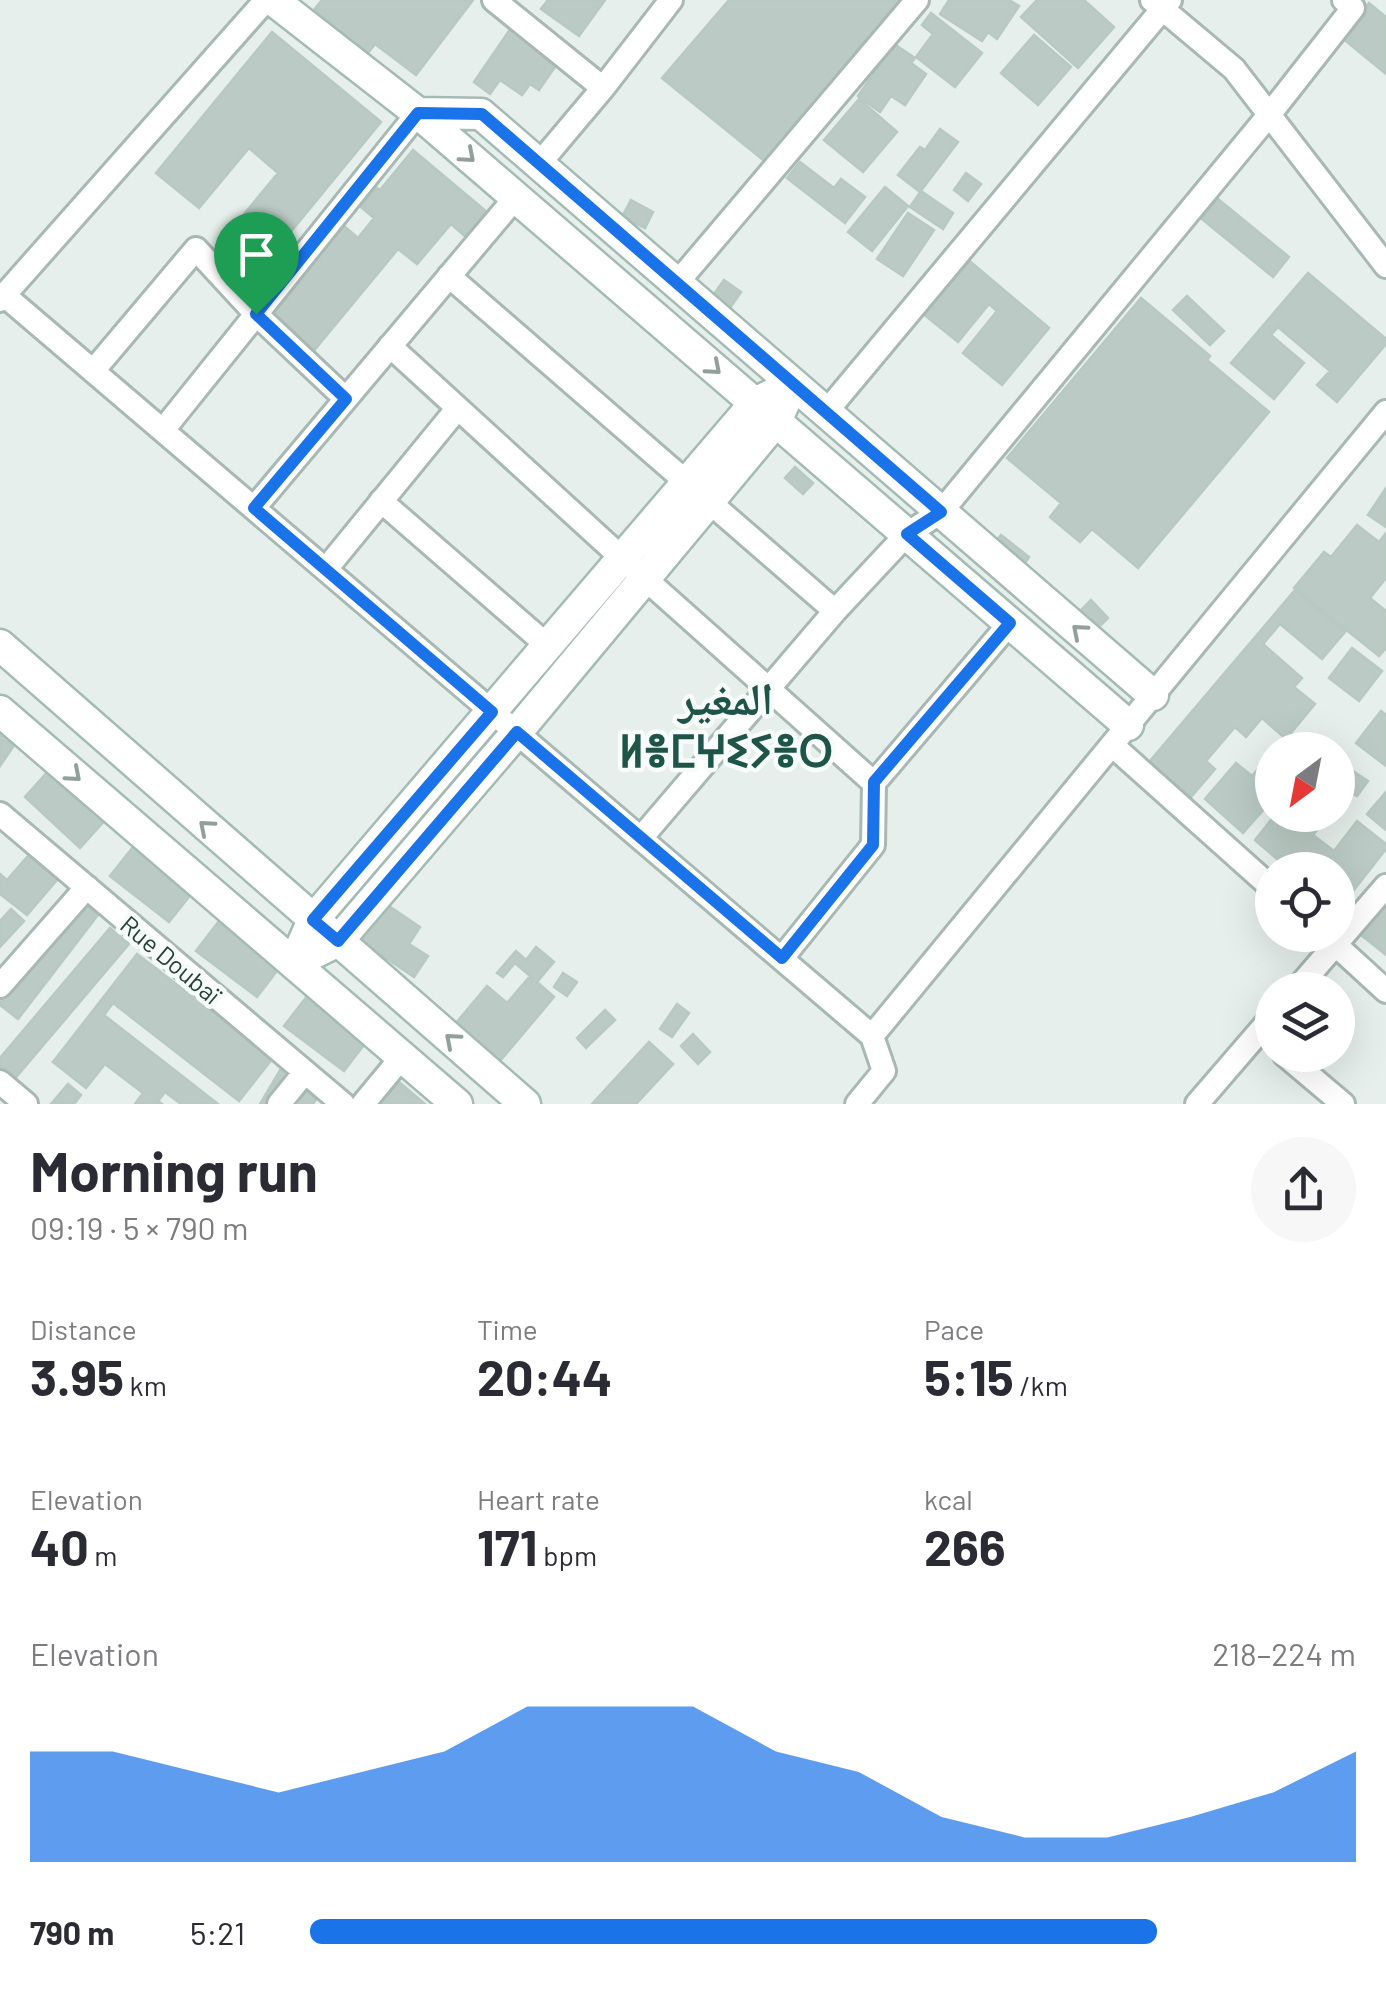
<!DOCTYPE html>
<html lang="en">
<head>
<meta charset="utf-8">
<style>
	:root { --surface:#fff; --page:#f7f7f7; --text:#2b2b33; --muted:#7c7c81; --accent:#1a73e8 }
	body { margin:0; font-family:Barlow,"Noto Naskh Arabic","Noto Sans Tifinagh",sans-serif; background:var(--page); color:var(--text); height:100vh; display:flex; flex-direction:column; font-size:38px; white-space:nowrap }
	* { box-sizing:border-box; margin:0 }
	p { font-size:32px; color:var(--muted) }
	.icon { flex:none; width:55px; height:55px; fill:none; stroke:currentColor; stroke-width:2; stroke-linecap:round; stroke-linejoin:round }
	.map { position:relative; height:1104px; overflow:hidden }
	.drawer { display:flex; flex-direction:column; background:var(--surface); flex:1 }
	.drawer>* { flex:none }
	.needle { width:65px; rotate:212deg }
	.fabs { position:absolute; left:1255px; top:732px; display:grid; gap:20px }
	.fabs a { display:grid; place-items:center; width:100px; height:100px; border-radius:50%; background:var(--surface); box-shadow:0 10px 40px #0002; font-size:50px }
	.pin { position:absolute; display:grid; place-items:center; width:85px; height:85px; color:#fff; margin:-102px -42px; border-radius:50% 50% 50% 0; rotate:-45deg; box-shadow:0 0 10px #0007 }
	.pin .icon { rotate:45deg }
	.round { display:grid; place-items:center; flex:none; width:105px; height:105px; border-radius:52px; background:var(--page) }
	.head { display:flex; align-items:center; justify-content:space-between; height:170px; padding:0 30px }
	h1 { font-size:55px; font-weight:700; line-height:75px }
	.metrics { display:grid; grid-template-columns:repeat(3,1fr); gap:15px; height:170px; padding:10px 30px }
	.metrics div { display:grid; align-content:center }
	.metrics b { font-size:50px; font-weight:700 }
	.metrics small { font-size:28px; font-weight:400 }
	.metrics p { font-size:28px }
	.chart { height:280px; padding:20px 30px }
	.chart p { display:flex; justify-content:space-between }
	.chart svg { width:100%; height:180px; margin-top:10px; fill:var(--accent); opacity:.7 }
	ul { padding:0 30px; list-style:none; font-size:32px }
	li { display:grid; grid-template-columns:160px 120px 1fr; align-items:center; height:75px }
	li i { height:25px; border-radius:12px; background:var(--accent) }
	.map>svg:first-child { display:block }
	.building { fill:#bbcac4; stroke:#b8c9c2; stroke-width:2.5 }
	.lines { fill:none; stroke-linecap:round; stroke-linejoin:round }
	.street-casing { stroke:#a8b8b2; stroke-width:28 }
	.secondary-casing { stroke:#a4bbb3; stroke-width:35 }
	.street { stroke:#fff; stroke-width:22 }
	.secondary { stroke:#fff; stroke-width:30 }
	.oneway { stroke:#92a09c }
	.route-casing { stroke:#fff; stroke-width:20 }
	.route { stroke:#1a73e8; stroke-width:12 }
	.labels { text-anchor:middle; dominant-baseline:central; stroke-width:9; stroke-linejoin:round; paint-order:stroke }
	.street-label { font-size:25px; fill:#24423a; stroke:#f7fbf9 }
	.town-label { font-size:45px; font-weight:bold; fill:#1f5548; stroke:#f7fbf9 }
</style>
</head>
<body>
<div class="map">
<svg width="1386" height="1104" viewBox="0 0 1386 1104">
	<rect width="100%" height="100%" fill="#e6efeb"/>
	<path class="building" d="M 322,0 L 473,0 L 416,75 L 375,44 L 368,53 L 313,11 Z
		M 548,0 L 605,0 L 579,36 L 541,9 Z
		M 729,0 L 906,0 L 767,163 L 662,78 Z
		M 949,0 L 1009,0 L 1019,6 L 997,39 L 988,32 L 982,41 L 940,14 Z
		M 1037,0 L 1084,0 L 1114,27 L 1078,68 L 1021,17 Z
		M 1369,3 L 1386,17 L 1386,74 L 1341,37 Z
		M 931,13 L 982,53 L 955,87 L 916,57 L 933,34 L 922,25 Z
		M 511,28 L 559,61 L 539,90 L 530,84 L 522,95 L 500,80 L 490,94 L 474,82 Z
		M 272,32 L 381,122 L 252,279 L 216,248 L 278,173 L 249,148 L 199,208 L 156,173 Z
		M 1034,35 L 1071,67 L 1038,105 L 1001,73 Z
		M 894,44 L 915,58 L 911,63 L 926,74 L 905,105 L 891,96 L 880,112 L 858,96 Z
		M 859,99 L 897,132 L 863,172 L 824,140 Z
		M 940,129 L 958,142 L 920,192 L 898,175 L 920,147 L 925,150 Z
		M 413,150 L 488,213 L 467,238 L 451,224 L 417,264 L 398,249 L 312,353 L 268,317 L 344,226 L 358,238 L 374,218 L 361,207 L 377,188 L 380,190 Z
		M 800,162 L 834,188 L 841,179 L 865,197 L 845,223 L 787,178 Z
		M 966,173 L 981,184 L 968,201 L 954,190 Z
		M 885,187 L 908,206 L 872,251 L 848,232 Z
		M 921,191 L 953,213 L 943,229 L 910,207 Z
		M 1218,199 L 1289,257 L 1273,277 L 1202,219 Z
		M 631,200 L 653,212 L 645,228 L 622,217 Z
		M 908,213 L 934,230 L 903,276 L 877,259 Z
		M 966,258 L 1049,328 L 1002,385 L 963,353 L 997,311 L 989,304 L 958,342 L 921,312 Z
		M 1308,273 L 1386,339 L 1386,344 L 1337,402 L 1317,385 L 1330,371 L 1278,327 L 1271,335 L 1304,363 L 1274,399 L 1231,363 Z
		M 724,280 L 741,292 L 728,311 L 711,298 Z
		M 1187,296 L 1224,331 L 1210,345 L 1173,310 Z
		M 1141,298 L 1210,356 L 1207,360 L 1269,412 L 1138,568 L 1092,529 L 1080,542 L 1050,517 L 1061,503 L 1007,458 Z
		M 795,467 L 813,483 L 803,494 L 785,478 Z
		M 1386,488 L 1386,527 L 1368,515 Z
		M 1357,525 L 1379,542 L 1386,533 L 1386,578 L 1370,598 L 1386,611 L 1386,648 L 1379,656 L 1294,588 L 1324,552 L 1331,557 Z
		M 1001,535 L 1029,557 L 1023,566 L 994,544 Z
		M 1295,590 L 1345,632 L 1322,659 L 1280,624 L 1263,644 L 1302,678 L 1294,687 L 1315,704 L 1286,739 L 1262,718 L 1246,737 L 1235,727 L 1206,761 L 1215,769 L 1191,797 L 1149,762 Z
		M 1091,600 L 1108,618 L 1094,632 L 1077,614 Z
		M 1352,648 L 1382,671 L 1359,701 L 1329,678 Z
		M 1381,711 L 1386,715 L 1386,766 L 1356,743 Z
		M 0,729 L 17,741 L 0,766 Z
		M 1236,763 L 1252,776 L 1263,763 L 1272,771 L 1272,800 L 1243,833 L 1205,799 Z
		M 51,768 L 106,819 L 80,848 L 25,797 Z
		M 1353,771 L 1368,781 L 1357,796 L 1342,787 Z
		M 1386,792 L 1386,830 L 1367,814 Z
		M 1275,815 L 1329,815 L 1313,835 L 1334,851 L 1357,821 L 1386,844 L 1386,849 L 1339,909 L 1338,870 L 1290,870 L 1255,840 Z
		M 137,842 L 196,888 L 169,922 L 110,876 Z
		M 34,849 L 63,873 L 27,915 L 0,894 L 0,874 L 7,880 Z
		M 72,888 L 101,911 L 18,1019 L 0,1005 L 0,981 Z
		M 386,904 L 420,927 L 409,944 L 428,956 L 414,977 L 349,933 L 363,912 L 376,920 Z
		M 1386,904 L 1386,955 L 1360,934 Z
		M 11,909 L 24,921 L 0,947 L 0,921 Z
		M 222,917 L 283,963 L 257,997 L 196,951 Z
		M 110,928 L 129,944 L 12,1082 L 0,1072 L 0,1058 Z
		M 536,947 L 554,962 L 537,982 L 554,997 L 500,1061 L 456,1023 L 487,986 L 507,1003 L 530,976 L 515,963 L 503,977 L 497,973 L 516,951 L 526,960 Z
		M 137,954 L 273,1058 L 239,1101 L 113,1003 L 104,1015 L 218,1104 L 181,1104 L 165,1092 L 158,1101 L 162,1104 L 135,1104 L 143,1093 L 105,1064 L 86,1088 L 53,1062 Z
		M 563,973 L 577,982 L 567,996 L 554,987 Z
		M 311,991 L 370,1037 L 344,1071 L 284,1026 Z
		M 677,1004 L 689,1013 L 672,1037 L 660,1029 Z
		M 605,1010 L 615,1020 L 586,1048 L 577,1038 Z
		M 693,1034 L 710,1052 L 698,1064 L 681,1046 Z
		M 649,1042 L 673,1064 L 636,1104 L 592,1104 Z
		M 282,1067 L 322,1090 L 313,1104 L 260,1104 Z
		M 387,1072 L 425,1104 L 359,1104 Z
		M 68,1084 L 81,1095 L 74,1104 L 51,1104 Z"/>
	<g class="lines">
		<defs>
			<path id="street" d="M 494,0 L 603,88
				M 1152,0 L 1234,69 L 1386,266
				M 539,164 L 603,88 L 671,0
				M 449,276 L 835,611
				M 677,283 L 917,0
				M 4,295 L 872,1036 L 1386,412
				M 0,300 L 266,0
				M 390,346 L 623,559 L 874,783 L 1010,623
				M 93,371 L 196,249 L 256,314 L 346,399
				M 826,412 L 1170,0
				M 163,430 L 418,113
				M 381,501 L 548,646
				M 254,508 L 516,197
				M 326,569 L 457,409
				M 1112,745 L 1272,888
				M 0,814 L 343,1104
				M 641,838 L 835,611 L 907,534 L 941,512 L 1269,115 L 1353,8 L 1344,0
				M 1326,936 L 1386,991
				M 782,958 L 873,845 L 874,783
				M 0,986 L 87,887
				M 1296,990 L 1386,886
				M 1285,1055 L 1343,1104
				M 0,1082 L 26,1104
				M 279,1104 L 305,1072
				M 363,1104 L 402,1057
				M 857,1104 L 884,1071 L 872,1036
				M 1197,1104 L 1272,1017"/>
			<path id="secondary" d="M 273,0 L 418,113
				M 793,384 L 776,421 L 517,732 L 338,941 L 294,963 L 313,920 L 755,403 Z
				M 0,645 L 525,1104
				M 0,711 L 457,1104
				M 1128,725 L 418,113 L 481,114 L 1153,695"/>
		</defs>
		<use href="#street" class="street-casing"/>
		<use href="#secondary" class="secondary-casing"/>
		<use href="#street" class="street"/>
		<use href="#secondary" class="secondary"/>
	</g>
	<defs><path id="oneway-chevron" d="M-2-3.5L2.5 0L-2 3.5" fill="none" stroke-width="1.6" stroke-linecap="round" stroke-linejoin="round" transform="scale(2.5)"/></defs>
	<g class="oneway">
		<use href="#oneway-chevron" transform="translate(468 156) rotate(41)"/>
		<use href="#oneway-chevron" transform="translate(714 368) rotate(41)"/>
		<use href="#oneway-chevron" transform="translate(1079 631) rotate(-139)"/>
		<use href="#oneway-chevron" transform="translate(74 775) rotate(41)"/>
		<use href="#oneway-chevron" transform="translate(206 827) rotate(-139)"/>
		<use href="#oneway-chevron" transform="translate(452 1040) rotate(-139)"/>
	</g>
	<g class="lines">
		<defs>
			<path id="route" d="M 418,113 L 482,114 L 941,512 L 907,534 L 1010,623 L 874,782 L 873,845 L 782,958 L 517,732 L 338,941 L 313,920 L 492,712 L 254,508 L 346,399 L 256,314 Z"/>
		</defs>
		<use href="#route" class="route-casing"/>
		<use href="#route" class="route"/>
	</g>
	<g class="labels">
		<g class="street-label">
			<text transform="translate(171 959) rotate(40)">Rue Doubaï</text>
		</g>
		<g class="town-label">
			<text x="726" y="697">المغير<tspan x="726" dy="52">ⵍⴻⵎⵖⵉⵢⴻⵔ</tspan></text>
		</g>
	</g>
</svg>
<div class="fabs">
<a><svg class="needle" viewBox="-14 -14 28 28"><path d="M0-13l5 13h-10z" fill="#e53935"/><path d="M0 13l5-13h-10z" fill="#7c7c81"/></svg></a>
<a><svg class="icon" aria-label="locate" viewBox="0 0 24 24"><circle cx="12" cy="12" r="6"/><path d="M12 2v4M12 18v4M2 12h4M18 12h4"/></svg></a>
<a><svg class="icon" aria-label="layers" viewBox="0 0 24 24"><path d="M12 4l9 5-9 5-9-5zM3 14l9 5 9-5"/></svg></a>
</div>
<div class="pin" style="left:256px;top:314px;background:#1e9e55"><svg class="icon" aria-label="arrive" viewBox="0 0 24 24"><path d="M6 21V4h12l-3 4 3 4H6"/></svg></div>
</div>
<section class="drawer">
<div class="head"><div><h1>Morning run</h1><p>09:19 · 5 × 790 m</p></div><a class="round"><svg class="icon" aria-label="share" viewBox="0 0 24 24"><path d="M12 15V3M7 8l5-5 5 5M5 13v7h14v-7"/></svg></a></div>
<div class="metrics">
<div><p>Distance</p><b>3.95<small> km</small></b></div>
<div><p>Time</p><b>20:44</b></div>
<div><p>Pace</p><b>5:15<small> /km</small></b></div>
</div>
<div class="metrics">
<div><p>Elevation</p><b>40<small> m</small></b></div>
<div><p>Heart rate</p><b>171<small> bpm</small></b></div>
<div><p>kcal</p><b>266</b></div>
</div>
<div class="chart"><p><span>Elevation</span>218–224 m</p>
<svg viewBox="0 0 160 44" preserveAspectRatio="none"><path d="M0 44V17L10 17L20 22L30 27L40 22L50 17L60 6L70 6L80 6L90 17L100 22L110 33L120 38L130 38L140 33L150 27L160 17V44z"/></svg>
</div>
<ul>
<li><b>790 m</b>5:21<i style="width:81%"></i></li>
</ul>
</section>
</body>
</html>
